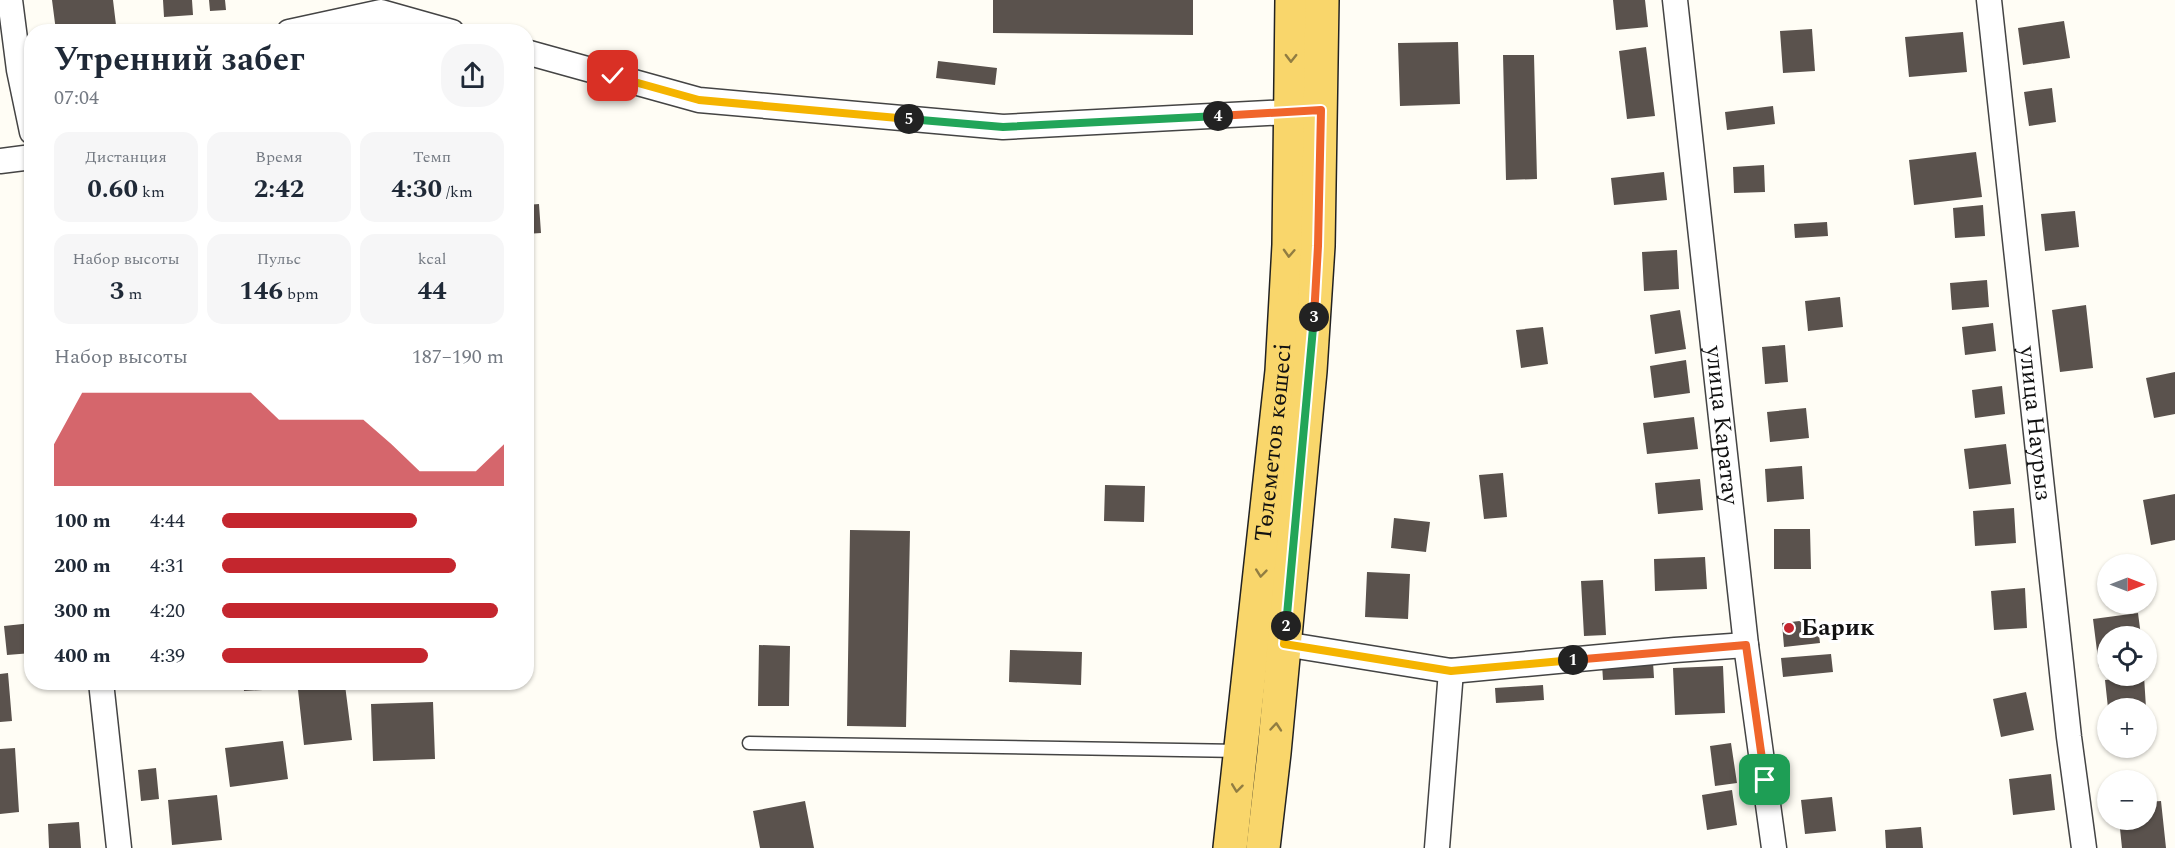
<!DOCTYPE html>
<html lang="ru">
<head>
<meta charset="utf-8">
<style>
	:root { --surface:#fff; --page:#f6f6f7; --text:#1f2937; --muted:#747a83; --accent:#c4262e }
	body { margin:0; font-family:Spectral,serif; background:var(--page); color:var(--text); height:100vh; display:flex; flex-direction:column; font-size:22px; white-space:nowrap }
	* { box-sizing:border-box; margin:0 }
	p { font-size:20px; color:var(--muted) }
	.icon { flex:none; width:33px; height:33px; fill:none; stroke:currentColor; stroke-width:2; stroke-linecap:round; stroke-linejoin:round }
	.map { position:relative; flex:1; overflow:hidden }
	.side { position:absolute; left:24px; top:24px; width:510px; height:666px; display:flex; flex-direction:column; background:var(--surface); border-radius:24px; box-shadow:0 2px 4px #0004 }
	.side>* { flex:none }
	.needle { width:39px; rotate:90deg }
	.fabs { position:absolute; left:2097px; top:554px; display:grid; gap:12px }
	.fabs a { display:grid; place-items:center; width:60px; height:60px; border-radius:50%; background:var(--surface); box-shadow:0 2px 4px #0004; font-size:30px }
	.pin { position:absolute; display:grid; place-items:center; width:51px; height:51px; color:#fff; margin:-26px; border-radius:12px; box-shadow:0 3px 9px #0006 }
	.km { position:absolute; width:30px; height:30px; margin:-15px; border-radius:50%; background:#222; color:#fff; font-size:16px; line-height:30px; text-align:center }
	.round { display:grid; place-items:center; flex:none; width:63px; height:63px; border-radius:24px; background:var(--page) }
	.head { display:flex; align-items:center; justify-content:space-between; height:102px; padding:0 30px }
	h1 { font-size:33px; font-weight:700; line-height:45px }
	.stats { display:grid; grid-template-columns:repeat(3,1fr); gap:9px; height:102px; padding:6px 30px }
	.stats div { display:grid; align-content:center; border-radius:15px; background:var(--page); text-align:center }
	.stats b { font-size:26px; font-weight:700 }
	.stats small { font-size:16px; font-weight:400 }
	.stats p { font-size:16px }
	.chart { height:168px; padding:12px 30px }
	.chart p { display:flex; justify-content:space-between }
	.chart svg { width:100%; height:108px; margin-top:6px; fill:var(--accent); opacity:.7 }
	ul { padding:0 30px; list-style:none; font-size:20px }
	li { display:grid; grid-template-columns:96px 72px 1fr; align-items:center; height:45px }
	li i { height:15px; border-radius:8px; background:var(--accent) }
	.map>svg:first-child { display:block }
	.building { fill:#5a524d }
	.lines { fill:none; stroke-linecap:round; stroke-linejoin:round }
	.lane-casing { stroke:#444; stroke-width:15 }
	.street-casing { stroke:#444; stroke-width:27 }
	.primary-casing { stroke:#222; stroke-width:36 }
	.lane { stroke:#fff; stroke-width:12 }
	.street { stroke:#fff; stroke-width:24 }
	.primary { stroke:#f9d66b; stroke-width:33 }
	.oneway { stroke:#917d42 }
	.split-1-casing { stroke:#fff; stroke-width:12 }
	.split-2-casing { stroke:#fff; stroke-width:12 }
	.split-3-casing { stroke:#fff; stroke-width:12 }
	.split-4-casing { stroke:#fff; stroke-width:12 }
	.split-5-casing { stroke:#fff; stroke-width:12 }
	.split-6-casing { stroke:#fff; stroke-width:12 }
	.split-1 { stroke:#f0652b; stroke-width:8 }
	.split-2 { stroke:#f5b400; stroke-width:8 }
	.split-3 { stroke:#22a559; stroke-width:8 }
	.split-4 { stroke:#f0652b; stroke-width:8 }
	.split-5 { stroke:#22a559; stroke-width:8 }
	.split-6 { stroke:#f5b400; stroke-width:8 }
	.poi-dot { fill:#c4262e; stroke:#fff; stroke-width:2 }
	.labels { text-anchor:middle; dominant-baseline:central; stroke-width:6; stroke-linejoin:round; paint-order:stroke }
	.street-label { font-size:24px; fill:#111; stroke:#fff }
	.poi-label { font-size:24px; font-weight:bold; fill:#111; stroke:#fff; text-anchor:start }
</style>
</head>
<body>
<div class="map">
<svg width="2175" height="848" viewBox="0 0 2175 848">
	<rect width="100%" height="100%" fill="#fffdf5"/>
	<path class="building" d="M 52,0 L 113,0 L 116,25 L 56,31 Z
		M 163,0 L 192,0 L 193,15 L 164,17 Z
		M 209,0 L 225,0 L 226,10 L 210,11 Z
		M 993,0 L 1193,0 L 1193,35 L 993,33 Z
		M 1613,0 L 1645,0 L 1648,27 L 1616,30 Z
		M 2064,21 L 2070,58 L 2023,65 L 2018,28 Z
		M 1812,29 L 1815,71 L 1783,73 L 1780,31 Z
		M 1963,32 L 1967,72 L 1909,77 L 1905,37 Z
		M 1458,42 L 1460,104 L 1400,106 L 1398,43 Z
		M 1646,47 L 1655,116 L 1627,119 L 1619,51 Z
		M 1503,55 L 1534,55 L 1537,179 L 1506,180 Z
		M 938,61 L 997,68 L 995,85 L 936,78 Z
		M 2052,88 L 2056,122 L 2029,126 L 2024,92 Z
		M 1773,106 L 1775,124 L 1727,130 L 1725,112 Z
		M 1976,152 L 1982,197 L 1914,205 L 1909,160 Z
		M 1764,165 L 1765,192 L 1734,193 L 1733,167 Z
		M 1664,172 L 1667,200 L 1614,205 L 1611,178 Z
		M 539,204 L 541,233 L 526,234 L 526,205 Z
		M 1983,205 L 1985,236 L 1955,238 L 1953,208 Z
		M 2075,211 L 2079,247 L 2045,251 L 2041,214 Z
		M 1827,222 L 1828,236 L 1795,238 L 1794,224 Z
		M 1677,250 L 1679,289 L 1644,291 L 1642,252 Z
		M 1987,280 L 1989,307 L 1952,310 L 1950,283 Z
		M 1840,297 L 1843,327 L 1808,331 L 1805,301 Z
		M 2086,305 L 2093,368 L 2060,372 L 2052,310 Z
		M 1680,310 L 1686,349 L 1655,354 L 1650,315 Z
		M 1993,323 L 1996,351 L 1965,355 L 1962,327 Z
		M 1543,327 L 1548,364 L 1521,368 L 1516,330 Z
		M 1785,345 L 1788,382 L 1765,384 L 1762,347 Z
		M 1686,360 L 1690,393 L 1654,398 L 1650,366 Z
		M 2175,372 L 2175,414 L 2154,418 L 2146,378 Z
		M 2002,386 L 2005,414 L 1975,418 L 1972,390 Z
		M 1806,408 L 1809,438 L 1770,442 L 1767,412 Z
		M 1694,417 L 1698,449 L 1647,454 L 1643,423 Z
		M 2006,444 L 2011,484 L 1969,489 L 1964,449 Z
		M 1802,466 L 1804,499 L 1767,502 L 1765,469 Z
		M 1503,473 L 1507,517 L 1484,519 L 1479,475 Z
		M 1700,479 L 1703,510 L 1658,514 L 1655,483 Z
		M 1105,485 L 1145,486 L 1144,522 L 1104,521 Z
		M 2175,494 L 2175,540 L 2151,545 L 2143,500 Z
		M 2014,508 L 2016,543 L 1975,546 L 1973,511 Z
		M 1394,518 L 1430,522 L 1426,552 L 1391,548 Z
		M 1774,529 L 1810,529 L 1811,569 L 1774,569 Z
		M 850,530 L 910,531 L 906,727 L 847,726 Z
		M 1705,557 L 1707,589 L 1655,591 L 1654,559 Z
		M 1367,572 L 1410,574 L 1408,619 L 1365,617 Z
		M 1603,580 L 1606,635 L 1584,636 L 1581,581 Z
		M 2025,588 L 2027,628 L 1994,630 L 1991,591 Z
		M 2138,613 L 2141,636 L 2108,636 L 2108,666 L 2099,667 L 2093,619 Z
		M 1817,619 L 1820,643 L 1784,647 L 1782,623 Z
		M 32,623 L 32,653 L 7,655 L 4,626 Z
		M 759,645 L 790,646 L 789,706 L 758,706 Z
		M 1010,650 L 1082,652 L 1081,685 L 1009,682 Z
		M 1831,654 L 1833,672 L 1783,677 L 1781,658 Z
		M 1653,662 L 1654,678 L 1603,680 L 1602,664 Z
		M 1723,666 L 1725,713 L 1675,715 L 1673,668 Z
		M 8,673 L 12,721 L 0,722 L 0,674 Z
		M 2144,676 L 2146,708 L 2108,708 L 2105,680 Z
		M 243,682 L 263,682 L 263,690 L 244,691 Z
		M 345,685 L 352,740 L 304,745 L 298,690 Z
		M 1543,685 L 1544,700 L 1496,703 L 1495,688 Z
		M 2026,692 L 2034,730 L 2001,737 L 1993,699 Z
		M 433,702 L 435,759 L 373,761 L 371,704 Z
		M 283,741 L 288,779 L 230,787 L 225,748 Z
		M 1731,743 L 1737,783 L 1715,786 L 1710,746 Z
		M 15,748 L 19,812 L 0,814 L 0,749 Z
		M 156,768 L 159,799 L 141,801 L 138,770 Z
		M 2051,774 L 2055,810 L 2013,815 L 2009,779 Z
		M 1732,790 L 1737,825 L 1707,830 L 1702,795 Z
		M 217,795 L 222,840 L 172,845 L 168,800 Z
		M 1832,797 L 1836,831 L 1805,834 L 1801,800 Z
		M 805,801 L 814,848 L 760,848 L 753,811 Z
		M 2161,801 L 2166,848 L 2122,848 L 2119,819 L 2146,819 L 2146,802 Z
		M 79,822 L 81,848 L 49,848 L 48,824 Z
		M 1921,827 L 1923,848 L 1886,848 L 1885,830 Z"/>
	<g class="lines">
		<defs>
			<path id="lane" d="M 749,743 L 1241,751"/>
			<g id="street">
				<path d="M 10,0 L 19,70 L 32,132"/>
				<path id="s1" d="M 1675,0 L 1746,645 L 1774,848"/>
				<path id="s2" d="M 1989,0 L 2069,737 L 2084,848"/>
				<path d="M 289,32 L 381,12 L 452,32"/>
				<path d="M 526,52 L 699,100 L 1003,127 L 1307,111"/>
				<path d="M 0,161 L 32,157"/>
				<path d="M 1284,644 L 1451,671 L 1675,650 L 1746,645"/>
				<path d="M 101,682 L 119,848"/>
				<path d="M 1437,848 L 1451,671"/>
			</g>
			<g id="primary">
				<path id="s3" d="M 1230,848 L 1282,371 L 1289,245 L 1292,0"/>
				<path d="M 1263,848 L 1274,753 L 1310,371 L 1318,246 L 1322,0"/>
			</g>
		</defs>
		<use href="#lane" class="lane-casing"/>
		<use href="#street" class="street-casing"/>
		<use href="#primary" class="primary-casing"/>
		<use href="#lane" class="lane"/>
		<use href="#street" class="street"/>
		<use href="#primary" class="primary"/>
	</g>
	<defs><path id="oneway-chevron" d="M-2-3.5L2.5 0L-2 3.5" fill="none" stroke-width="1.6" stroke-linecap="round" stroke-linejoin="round" transform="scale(1.5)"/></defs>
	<g class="oneway">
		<use href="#oneway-chevron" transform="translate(1291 58) rotate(91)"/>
		<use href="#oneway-chevron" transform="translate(1289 253) rotate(93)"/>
		<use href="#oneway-chevron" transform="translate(1261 573) rotate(96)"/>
		<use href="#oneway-chevron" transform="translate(1276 727) rotate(-85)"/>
		<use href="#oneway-chevron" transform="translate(1237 788) rotate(97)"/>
	</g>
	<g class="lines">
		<defs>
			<path id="split-1" d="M 1573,660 L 1746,645 L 1765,780"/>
			<path id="split-2" d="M 1286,626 L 1284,644 L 1451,671 L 1573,660"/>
			<path id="split-3" d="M 1286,626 L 1314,317"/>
			<path id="split-4" d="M 1218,116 L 1321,110 L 1318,246 L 1314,317"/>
			<path id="split-5" d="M 909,119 L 1003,127 L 1218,116"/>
			<path id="split-6" d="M 613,76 L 699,100 L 909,119"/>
		</defs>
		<use href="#split-1" class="split-1-casing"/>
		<use href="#split-2" class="split-2-casing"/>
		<use href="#split-3" class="split-3-casing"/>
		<use href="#split-4" class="split-4-casing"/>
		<use href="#split-5" class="split-5-casing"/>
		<use href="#split-6" class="split-6-casing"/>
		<use href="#split-1" class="split-1"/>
		<use href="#split-2" class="split-2"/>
		<use href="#split-3" class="split-3"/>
		<use href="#split-4" class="split-4"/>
		<use href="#split-5" class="split-5"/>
		<use href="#split-6" class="split-6"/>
	</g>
	<circle class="poi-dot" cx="1789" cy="628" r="6"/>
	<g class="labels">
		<g class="street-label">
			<text stroke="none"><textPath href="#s1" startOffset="428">улица Каратау</textPath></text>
			<text stroke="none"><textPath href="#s2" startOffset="426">улица Наурыз</textPath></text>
			<text stroke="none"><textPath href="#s3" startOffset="408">Төлеметов көшесі</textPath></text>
		</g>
		<g class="poi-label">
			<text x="1801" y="628">Барик</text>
		</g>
	</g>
</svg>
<div class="fabs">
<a><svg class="needle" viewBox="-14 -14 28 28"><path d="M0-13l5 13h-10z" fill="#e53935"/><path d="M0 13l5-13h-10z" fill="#747a83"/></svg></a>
<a><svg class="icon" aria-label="locate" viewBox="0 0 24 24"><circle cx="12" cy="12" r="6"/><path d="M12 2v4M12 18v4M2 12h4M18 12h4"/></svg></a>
<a>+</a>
<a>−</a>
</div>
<div class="pin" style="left:1765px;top:780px;background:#1e9e55"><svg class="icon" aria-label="arrive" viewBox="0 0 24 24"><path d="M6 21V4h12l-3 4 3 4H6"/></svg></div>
<div class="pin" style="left:613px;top:76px;background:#d93025"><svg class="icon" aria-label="check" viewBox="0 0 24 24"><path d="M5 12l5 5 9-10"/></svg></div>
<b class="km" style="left:1573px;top:660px">1</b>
<b class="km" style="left:1286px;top:626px">2</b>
<b class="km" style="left:1314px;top:317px">3</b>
<b class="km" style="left:1218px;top:116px">4</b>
<b class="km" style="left:909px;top:119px">5</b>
<section class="side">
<div class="head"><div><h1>Утренний забег</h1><p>07:04</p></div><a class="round"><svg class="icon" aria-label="share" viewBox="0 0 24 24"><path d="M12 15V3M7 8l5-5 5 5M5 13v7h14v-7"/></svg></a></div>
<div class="stats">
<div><p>Дистанция</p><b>0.60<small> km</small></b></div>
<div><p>Время</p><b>2:42</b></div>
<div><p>Темп</p><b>4:30<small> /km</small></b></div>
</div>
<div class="stats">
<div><p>Набор высоты</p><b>3<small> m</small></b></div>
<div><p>Пульс</p><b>146<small> bpm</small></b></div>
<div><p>kcal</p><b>44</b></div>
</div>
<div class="chart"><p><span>Набор высоты</span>187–190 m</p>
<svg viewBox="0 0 160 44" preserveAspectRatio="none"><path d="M0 44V27L10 6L20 6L30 6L40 6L50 6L60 6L70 6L80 17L90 17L100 17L110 17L120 27L130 38L140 38L150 38L160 27V44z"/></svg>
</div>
<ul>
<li><b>100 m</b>4:44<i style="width:69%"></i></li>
<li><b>200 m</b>4:31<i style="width:83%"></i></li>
<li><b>300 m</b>4:20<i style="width:98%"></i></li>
<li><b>400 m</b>4:39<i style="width:73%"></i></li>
</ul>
</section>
</div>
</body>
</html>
